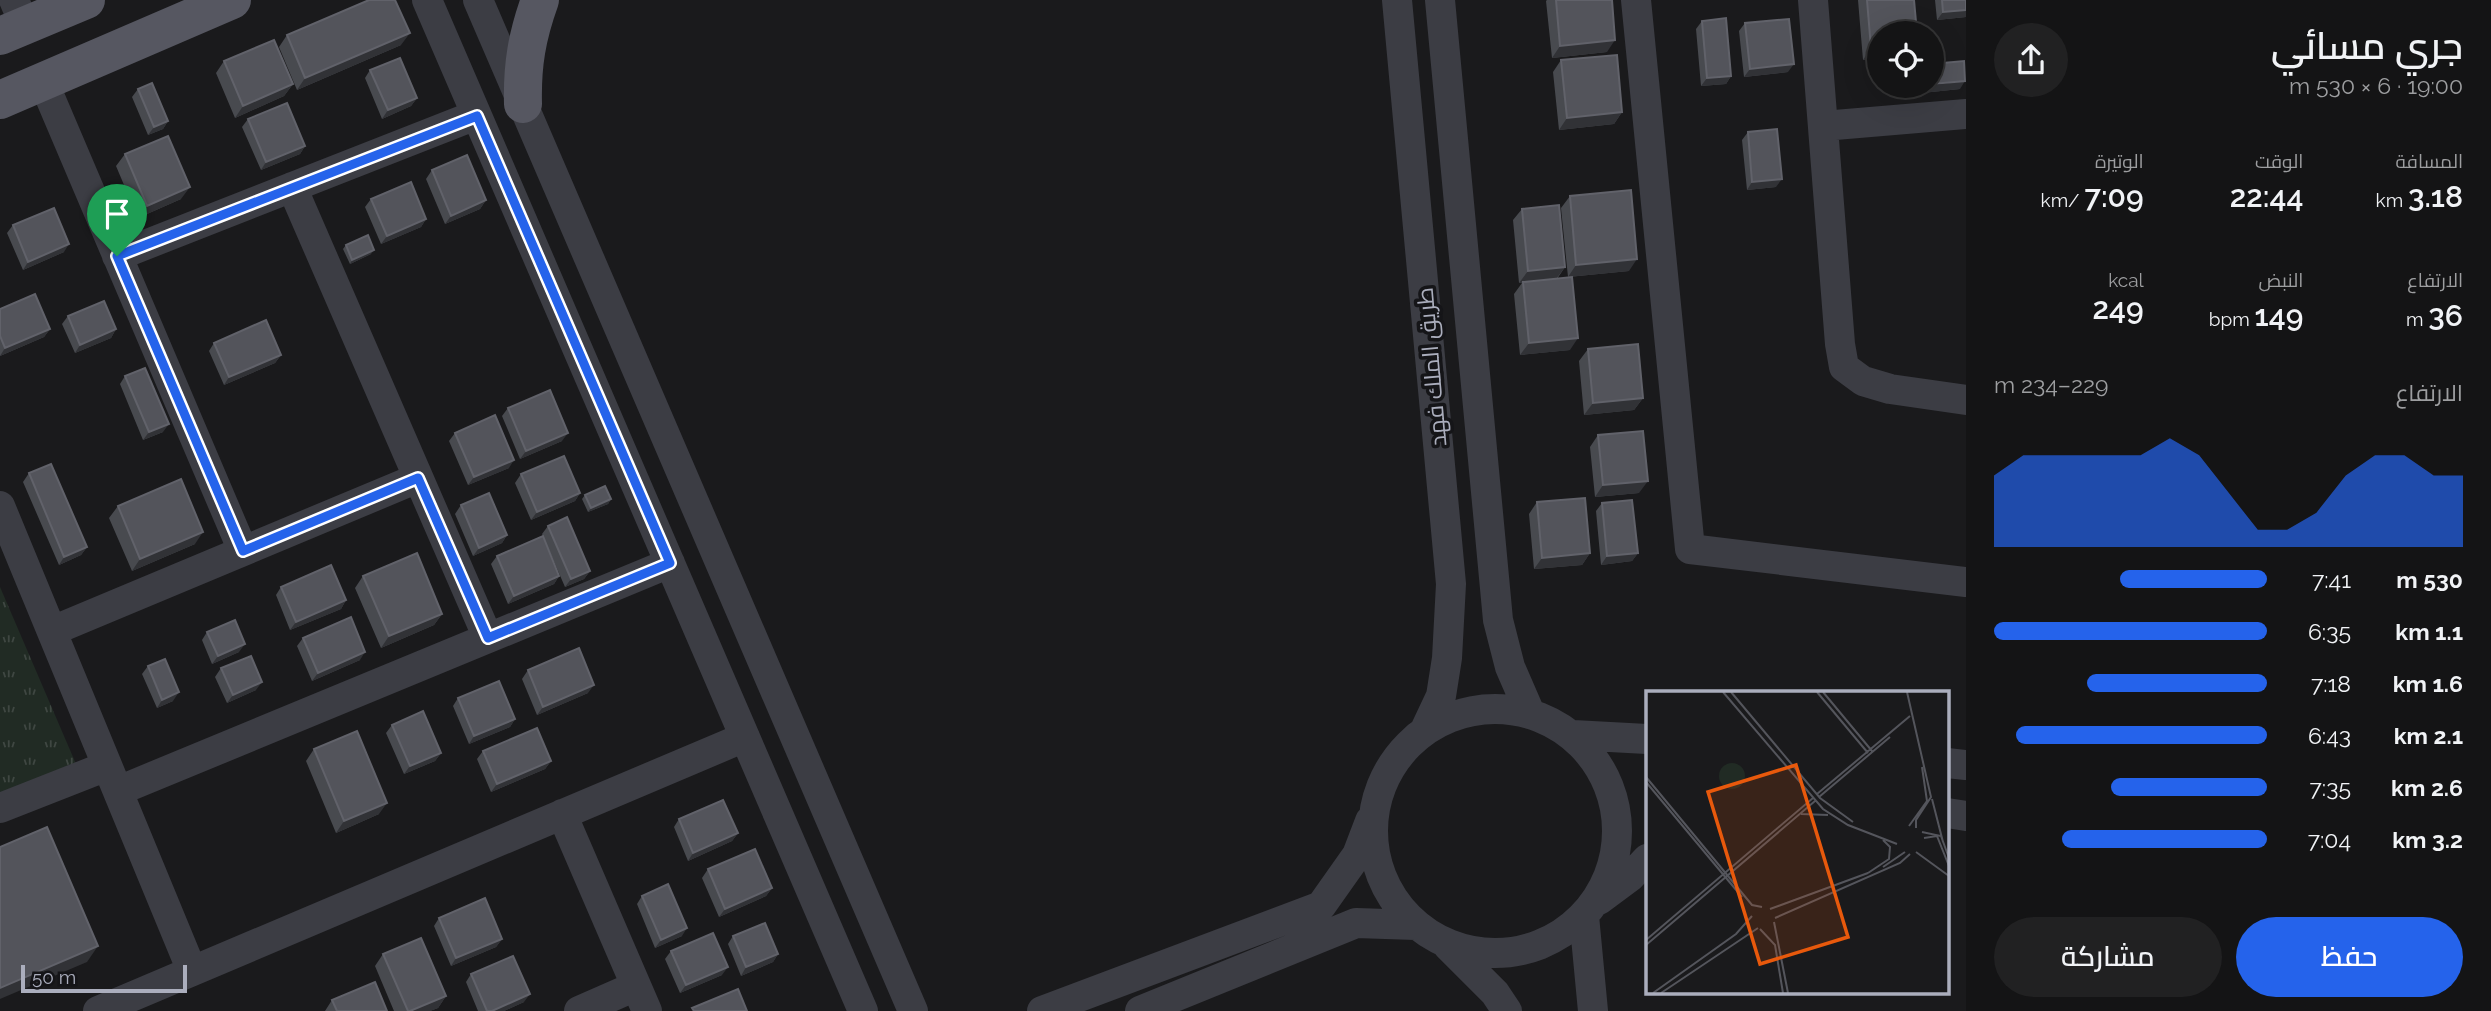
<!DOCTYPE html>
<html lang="ar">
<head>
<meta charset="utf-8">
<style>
	:root { --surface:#141415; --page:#212122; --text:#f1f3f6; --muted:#9d9ea0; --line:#333334; --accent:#2563eb }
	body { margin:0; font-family:Raleway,Cairo,sans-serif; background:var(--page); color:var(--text); direction:rtl; height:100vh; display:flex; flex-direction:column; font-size:26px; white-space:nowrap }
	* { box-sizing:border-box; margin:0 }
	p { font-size:23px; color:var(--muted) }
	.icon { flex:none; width:38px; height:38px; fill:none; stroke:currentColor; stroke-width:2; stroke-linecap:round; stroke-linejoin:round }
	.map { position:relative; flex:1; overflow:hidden; direction:ltr }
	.side { display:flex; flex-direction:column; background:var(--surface); width:525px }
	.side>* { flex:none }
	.buttons { position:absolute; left:1867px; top:21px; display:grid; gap:14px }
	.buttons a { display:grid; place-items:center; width:77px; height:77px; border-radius:50%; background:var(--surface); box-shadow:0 7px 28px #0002,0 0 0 2px var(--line); font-size:35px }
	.scale { position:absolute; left:21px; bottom:18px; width:166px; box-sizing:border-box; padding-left:7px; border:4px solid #abaebd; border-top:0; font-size:19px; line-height:24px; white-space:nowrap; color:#abaebd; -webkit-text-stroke:5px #151518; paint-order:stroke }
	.pin { position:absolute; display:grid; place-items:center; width:60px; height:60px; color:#fff; margin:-72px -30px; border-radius:50% 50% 50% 0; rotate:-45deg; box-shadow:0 0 7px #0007 }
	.pin .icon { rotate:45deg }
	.round { display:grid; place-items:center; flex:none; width:74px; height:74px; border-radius:37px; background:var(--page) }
	.summary { display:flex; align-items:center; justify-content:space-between; height:119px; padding:0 28px }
	h1 { font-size:38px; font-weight:600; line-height:52px }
	.metrics { display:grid; grid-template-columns:repeat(3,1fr); gap:10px; height:119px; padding:7px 28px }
	.metrics div { display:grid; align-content:center }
	.metrics b { font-size:30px; font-weight:600 }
	.metrics small { font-size:19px; font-weight:400 }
	.metrics p { font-size:19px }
	.chart { height:196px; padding:14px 28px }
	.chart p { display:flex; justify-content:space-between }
	.chart svg { width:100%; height:126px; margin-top:7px; fill:var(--accent); opacity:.7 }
	.button { display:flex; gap:14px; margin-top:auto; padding:14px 28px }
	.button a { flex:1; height:80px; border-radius:42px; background:var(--accent); color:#fff; font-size:28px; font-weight:600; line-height:80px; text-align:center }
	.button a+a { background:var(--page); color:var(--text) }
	ul { padding:0 28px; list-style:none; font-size:23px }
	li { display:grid; grid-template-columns:112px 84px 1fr; align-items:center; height:52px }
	li i { height:18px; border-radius:9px; background:var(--accent) }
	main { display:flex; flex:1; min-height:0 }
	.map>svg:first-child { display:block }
	.grass { fill:url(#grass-tufts) }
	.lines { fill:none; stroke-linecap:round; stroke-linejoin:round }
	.minor { stroke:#3c3d44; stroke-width:30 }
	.major { stroke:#565761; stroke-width:38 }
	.wall { fill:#484a4f }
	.shaded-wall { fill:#313236 }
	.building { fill:#53545b; stroke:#61626a; stroke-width:2 }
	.route-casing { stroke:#fff; stroke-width:14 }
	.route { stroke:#2563eb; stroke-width:9 }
	.labels { text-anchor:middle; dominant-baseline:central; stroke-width:7; stroke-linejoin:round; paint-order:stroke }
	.street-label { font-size:23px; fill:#abaebd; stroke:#151518 }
	.inset-road { fill:none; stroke:#54555c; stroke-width:2 }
	.view { fill:#e8590c; fill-opacity:0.15; stroke:#e8590c; stroke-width:3.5 }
	.inset-edge { fill:none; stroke:#abaebd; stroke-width:3.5 }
</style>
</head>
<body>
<main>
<section class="side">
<div class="summary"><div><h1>جري مسائي</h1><p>19:00 · 6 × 530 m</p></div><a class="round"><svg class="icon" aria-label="share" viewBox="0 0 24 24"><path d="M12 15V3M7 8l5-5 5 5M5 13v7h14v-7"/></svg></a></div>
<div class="metrics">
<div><p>المسافة</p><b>3.18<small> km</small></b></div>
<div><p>الوقت</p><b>22:44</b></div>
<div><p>الوتيرة</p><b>7:09<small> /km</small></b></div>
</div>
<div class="metrics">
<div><p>الارتفاع</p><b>36<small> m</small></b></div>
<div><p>النبض</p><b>149<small> bpm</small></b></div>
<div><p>kcal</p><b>249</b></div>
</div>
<div class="chart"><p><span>الارتفاع</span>229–234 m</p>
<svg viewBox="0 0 160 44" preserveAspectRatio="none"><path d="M0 44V19L10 12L20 12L30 12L40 12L50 12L60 6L70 12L80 25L90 38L100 38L110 32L120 19L130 12L140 12L150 19L160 19V44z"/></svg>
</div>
<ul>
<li><b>530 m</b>7:41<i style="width:54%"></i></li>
<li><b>1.1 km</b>6:35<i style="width:100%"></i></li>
<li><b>1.6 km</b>7:18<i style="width:66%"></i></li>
<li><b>2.1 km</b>6:43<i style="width:92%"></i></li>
<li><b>2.6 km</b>7:35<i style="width:57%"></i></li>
<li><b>3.2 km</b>7:04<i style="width:75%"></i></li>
</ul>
<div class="button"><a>حفظ</a><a>مشاركة</a></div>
</section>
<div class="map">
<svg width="1966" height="1011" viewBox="0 0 1966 1011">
	<defs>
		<pattern id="grass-tufts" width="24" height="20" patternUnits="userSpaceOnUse" patternTransform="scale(1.75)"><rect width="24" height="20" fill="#212b24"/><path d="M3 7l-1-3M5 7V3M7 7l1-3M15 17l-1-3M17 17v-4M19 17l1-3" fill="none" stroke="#3f4742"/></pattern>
	</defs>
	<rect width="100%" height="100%" fill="#1a1a1c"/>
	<path class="grass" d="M 0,587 L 76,764 L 0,797 Z"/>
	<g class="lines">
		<path class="minor" d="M 14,0 L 25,26
			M 427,0 L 863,1011
			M 478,0 L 913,1011
			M 1397,0 L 1451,584 L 1447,658 L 1441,696 L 1425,730
			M 1440,0 L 1498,620 L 1510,667 L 1530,713
			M 1636,0 L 1690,549 L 1966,582
			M 1813,0 L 1840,344 L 1844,367 L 1863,381 L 1890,389 L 1966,400
			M 43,81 L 243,551
			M 1823,126 L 1966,114
			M 292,187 L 488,638
			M 117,256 L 476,115
			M 0,506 L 192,971
			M 52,631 L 418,478
			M1373 831a122 122 0 1 1 244 0a122 122 0 1 1-244 0Z
			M 1573,735 L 1647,739
			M 1947,763 L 1966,765
			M 118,791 L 670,563
			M 0,808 L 107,766
			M 1947,813 L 1966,816
			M 562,814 L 647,1011
			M 1599,900 L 1630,877 L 1647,859
			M 1584,916 L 1593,1011
			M 1448,946 L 1495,993 L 1507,1011
			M 98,1011 L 745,737
			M 579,1011 L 636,986
			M 1042,1011 L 1321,906 L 1357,855 L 1370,821
			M 1140,1011 L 1356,923 L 1416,925"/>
		<path class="major" d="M 0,36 L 86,0
			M 0,100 L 232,0
			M 523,104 C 522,65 527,36 540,0"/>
	</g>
	<path class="wall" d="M 1547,0 L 1612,0 L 1607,52 L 1552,58 L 1546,1 Z
		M 1858,0 L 1914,0 L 1880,33 L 1880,59 L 1863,60 Z
		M 1935,0 L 1966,0 L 1966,17 L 1937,20 Z
		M 1702,21 L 1731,76 L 1726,84 L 1701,86 L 1696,29 Z
		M 1745,23 L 1788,72 L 1744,77 L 1739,31 Z
		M 287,35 L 401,45 L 297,90 L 279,47 Z
		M 1561,60 L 1622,112 L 1614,124 L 1559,130 L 1553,72 Z
		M 224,61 L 293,84 L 284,96 L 235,118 L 216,73 Z
		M 370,70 L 417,98 L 411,106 L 382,119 L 365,78 Z
		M 1921,86 L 1932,86 L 1960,89 L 1922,93 Z
		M 138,89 L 168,121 L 163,129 L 148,135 L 132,97 Z
		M 248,119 L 305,146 L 300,154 L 261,170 L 242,127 Z
		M 1748,132 L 1776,187 L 1747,190 L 1742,140 Z
		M 125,154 L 181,199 L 138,218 L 116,166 Z
		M 432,170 L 486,200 L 480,209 L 445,224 L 426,179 Z
		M 1570,196 L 1629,271 L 1568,277 L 1561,208 Z
		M 371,199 L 426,219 L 421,227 L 381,244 L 365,207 Z
		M 1522,209 L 1565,267 L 1557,279 L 1570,350 L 1520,355 L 1514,294 L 1522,283 L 1519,283 L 1513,220 Z
		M 13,225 L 64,252 L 23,270 L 7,233 Z
		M 346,245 L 371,254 L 350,264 L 343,249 Z
		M 0,309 L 50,329 L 44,337 L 0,356 Z
		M 68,316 L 116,329 L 111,338 L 75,353 L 62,324 Z
		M 214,343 L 281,355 L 275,363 L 224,385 L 209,351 Z
		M 1588,349 L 1643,398 L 1634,410 L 1584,415 L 1579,361 Z
		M 125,376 L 163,432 L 143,440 L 120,384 Z
		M 508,408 L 562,441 L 520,459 L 502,416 Z
		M 455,433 L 509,468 L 468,485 L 449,441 Z
		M 1598,435 L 1639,493 L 1595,497 L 1590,447 Z
		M 29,473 L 87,547 L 81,555 L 59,565 L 23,482 Z
		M 521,474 L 580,493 L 575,501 L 531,520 L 515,483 Z
		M 585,495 L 611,499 L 608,504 L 588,512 L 582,499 Z
		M 1537,502 L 1590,553 L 1582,565 L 1534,569 L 1529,514 Z
		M 1602,503 L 1638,553 L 1632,561 L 1601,565 L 1596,511 Z
		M 461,505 L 507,535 L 502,543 L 473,556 L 455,514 Z
		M 118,506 L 195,544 L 132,571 L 109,518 Z
		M 548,526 L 590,571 L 584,579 L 565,587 L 542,534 Z
		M 497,556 L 559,576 L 554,584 L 508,604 L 491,564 Z
		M 363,576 L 442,614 L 434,625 L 381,648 L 355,588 Z
		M 281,587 L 346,600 L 341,609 L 290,630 L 276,595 Z
		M 207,632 L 239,652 L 212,664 L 202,640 Z
		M 303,638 L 360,660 L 312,681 L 297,646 Z
		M 148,666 L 173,701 L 157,708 L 142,674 Z
		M 221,668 L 256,690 L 227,703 L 215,677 Z
		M 528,670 L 588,693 L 537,715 L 522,679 Z
		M 458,698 L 515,719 L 510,727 L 469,744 L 453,706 Z
		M 392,725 L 441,753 L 435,761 L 404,774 L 386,733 Z
		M 314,749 L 379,814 L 336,833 L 306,761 Z
		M 483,751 L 551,761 L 545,769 L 491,792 L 477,759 Z
		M 679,819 L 738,833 L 732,841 L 688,861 L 674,827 Z
		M 708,869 L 772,888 L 766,896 L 719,917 L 702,878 Z
		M 642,896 L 682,936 L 655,948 L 637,904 Z
		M 439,918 L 502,939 L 496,947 L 451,966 L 434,926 Z
		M 733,936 L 778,954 L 773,962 L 741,976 L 728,944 Z
		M 671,951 L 722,975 L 680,993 L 665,959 Z
		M 383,954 L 446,996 L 438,1008 L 430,1011 L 394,1011 L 375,966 Z
		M 471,974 L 524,1002 L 504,1011 L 478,1011 L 466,982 Z
		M 332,1000 L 387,1011 L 325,1011 Z"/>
	<path class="shaded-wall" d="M 1966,10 L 1966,17 L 1937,20 L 1943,12 Z
		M 410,33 L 401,45 L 297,90 L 305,78 Z
		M 1615,40 L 1607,52 L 1552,58 L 1560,46 Z
		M 1871,48 L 1880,48 L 1880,59 L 1863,60 Z
		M 1794,64 L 1788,72 L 1744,77 L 1750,69 Z
		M 1731,76 L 1726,84 L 1701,86 L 1707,78 Z
		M 1965,81 L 1960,89 L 1922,93 L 1927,86 Z
		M 293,84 L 284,96 L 235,118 L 243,106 Z
		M 417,98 L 411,106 L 382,119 L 388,110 Z
		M 1622,112 L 1614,124 L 1559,130 L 1567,118 Z
		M 168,121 L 163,129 L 148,135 L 154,127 Z
		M 305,146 L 300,154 L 261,170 L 266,162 Z
		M 1782,179 L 1776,187 L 1747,190 L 1752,182 Z
		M 190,187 L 181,199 L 138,218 L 147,206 Z
		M 486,200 L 480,209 L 445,224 L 451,216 Z
		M 426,219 L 421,227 L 381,244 L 387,236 Z
		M 69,244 L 64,252 L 23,270 L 28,262 Z
		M 374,250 L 371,254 L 350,264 L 352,260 Z
		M 1637,259 L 1629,271 L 1568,277 L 1576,265 Z
		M 1565,267 L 1556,279 L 1519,283 L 1528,271 Z
		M 50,329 L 44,337 L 0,356 L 5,348 Z
		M 116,329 L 111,338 L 75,353 L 80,345 Z
		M 1578,338 L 1570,350 L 1520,355 L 1529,343 Z
		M 281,355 L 275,363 L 224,385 L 229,377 Z
		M 1643,398 L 1634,410 L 1584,415 L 1593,403 Z
		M 169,424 L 163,432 L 143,440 L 149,432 Z
		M 568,433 L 562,441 L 520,459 L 526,451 Z
		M 514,460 L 509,468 L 468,485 L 474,477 Z
		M 1648,481 L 1639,493 L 1595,497 L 1603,485 Z
		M 580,493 L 575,501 L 531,520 L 537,512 Z
		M 611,499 L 608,504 L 588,512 L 591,508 Z
		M 203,532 L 195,544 L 132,571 L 140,559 Z
		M 507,535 L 502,543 L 473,556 L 479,548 Z
		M 87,547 L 81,555 L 59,565 L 64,557 Z
		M 1590,553 L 1582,565 L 1534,569 L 1542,558 Z
		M 1638,553 L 1632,561 L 1601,565 L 1607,556 Z
		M 590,571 L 584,579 L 565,587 L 571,579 Z
		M 559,576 L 554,584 L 508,604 L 514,596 Z
		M 346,600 L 341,609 L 290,630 L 296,622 Z
		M 442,614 L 434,625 L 381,648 L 389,636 Z
		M 245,644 L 239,652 L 212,664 L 218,656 Z
		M 365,652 L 360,660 L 312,681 L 318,673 Z
		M 262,682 L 256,690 L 227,703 L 233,695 Z
		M 594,685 L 588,693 L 537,715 L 543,707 Z
		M 179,692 L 173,701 L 157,708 L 162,700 Z
		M 515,719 L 510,727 L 469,744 L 474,736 Z
		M 441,753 L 435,761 L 404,774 L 410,766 Z
		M 551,761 L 545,769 L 491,792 L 497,784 Z
		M 387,803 L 379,814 L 336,833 L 344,821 Z
		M 738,833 L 732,841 L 688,861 L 693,853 Z
		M 772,888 L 766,896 L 719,917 L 725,909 Z
		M 687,928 L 682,936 L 655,948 L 661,940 Z
		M 502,939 L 496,947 L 451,966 L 456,958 Z
		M 98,946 L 87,962 L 0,999 L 0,988 Z
		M 778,954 L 773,962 L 741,976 L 746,967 Z
		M 728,967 L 722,975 L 680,993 L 686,985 Z
		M 530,994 L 524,1002 L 504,1011 L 492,1011 Z
		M 446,996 L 438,1008 L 430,1011 L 410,1011 Z"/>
	<path class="building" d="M 369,0 L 395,0 L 410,33 L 305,78 L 287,35 Z
		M 1556,0 L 1612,0 L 1615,40 L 1560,46 Z
		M 1867,0 L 1914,0 L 1917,33 L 1880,33 L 1880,48 L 1871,48 Z
		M 1942,0 L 1966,0 L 1966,10 L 1943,12 Z
		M 1726,18 L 1731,76 L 1707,78 L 1702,21 Z
		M 1789,19 L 1794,64 L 1750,69 L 1745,23 Z
		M 274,40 L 293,84 L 243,106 L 224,61 Z
		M 1617,55 L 1622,112 L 1567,118 L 1561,60 Z
		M 400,58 L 417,98 L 388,110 L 370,70 Z
		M 1964,61 L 1965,81 L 1932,84 L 1932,64 Z
		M 152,83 L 168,121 L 154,127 L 138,89 Z
		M 287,103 L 305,146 L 266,162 L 248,119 Z
		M 1777,129 L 1782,179 L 1752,182 L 1748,132 Z
		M 168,136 L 190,187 L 147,206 L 125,154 Z
		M 467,155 L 486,200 L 451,216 L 432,170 Z
		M 411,182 L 426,219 L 387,236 L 371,199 Z
		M 1631,190 L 1637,259 L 1576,265 L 1570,196 Z
		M 1559,205 L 1565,267 L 1528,271 L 1522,209 Z
		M 54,208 L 69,244 L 28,262 L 13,225 Z
		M 368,235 L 374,250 L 352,260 L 346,245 Z
		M 1572,277 L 1578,338 L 1529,343 L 1523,282 Z
		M 35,294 L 50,329 L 5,348 L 0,336 L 0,309 Z
		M 104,301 L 116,329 L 80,345 L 68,316 Z
		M 266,320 L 281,355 L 229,377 L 214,343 Z
		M 1638,344 L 1643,398 L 1593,403 L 1588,349 Z
		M 145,368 L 169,424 L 149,432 L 125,376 Z
		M 550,390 L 568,433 L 526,451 L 508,408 Z
		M 495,415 L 514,460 L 474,477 L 455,433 Z
		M 1643,431 L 1648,481 L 1603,485 L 1598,435 Z
		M 564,456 L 580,493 L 537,512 L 521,474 Z
		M 51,464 L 87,547 L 64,557 L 29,473 Z
		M 181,479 L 203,532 L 140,559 L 118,506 Z
		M 605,486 L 611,499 L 591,508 L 585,495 Z
		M 489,493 L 507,535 L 479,548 L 461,505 Z
		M 1585,498 L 1590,553 L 1542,558 L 1537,502 Z
		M 1632,500 L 1638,553 L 1607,556 L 1602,503 Z
		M 567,517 L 590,571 L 571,579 L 548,526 Z
		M 543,536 L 559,576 L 514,596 L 497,556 Z
		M 417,553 L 442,614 L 389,636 L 363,576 Z
		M 331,565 L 346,600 L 296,622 L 281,587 Z
		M 351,617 L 365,652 L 318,673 L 303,638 Z
		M 235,620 L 245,644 L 218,656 L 207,632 Z
		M 579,648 L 594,685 L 543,707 L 528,670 Z
		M 251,656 L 262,682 L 233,695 L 221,668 Z
		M 165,659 L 179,692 L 162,700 L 148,666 Z
		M 499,681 L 515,719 L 474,736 L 458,698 Z
		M 423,711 L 441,753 L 410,766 L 392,725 Z
		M 537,728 L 551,761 L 497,784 L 483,751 Z
		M 357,731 L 387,803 L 344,821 L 314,749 Z
		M 723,800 L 738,833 L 693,853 L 679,819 Z
		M 47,827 L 98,946 L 0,988 L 0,847 Z
		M 755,849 L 772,888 L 725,909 L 708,869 Z
		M 668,884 L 687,928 L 661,940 L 642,896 Z
		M 485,898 L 502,939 L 456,958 L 439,918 Z
		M 765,923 L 778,954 L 746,967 L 733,936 Z
		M 713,933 L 728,967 L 686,985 L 671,951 Z
		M 421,938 L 446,996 L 410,1011 L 408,1011 L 383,954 Z
		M 513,956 L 530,994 L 492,1011 L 487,1011 L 471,974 Z
		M 375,982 L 387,1011 L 337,1011 L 332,1000 Z
		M 738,989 L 747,1011 L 694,1011 L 692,1008 Z"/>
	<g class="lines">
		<defs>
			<path id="route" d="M 477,116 L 670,563 L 488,638 L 418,478 L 243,551 L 117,256 Z"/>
		</defs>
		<use href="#route" class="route-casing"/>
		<use href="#route" class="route"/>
	</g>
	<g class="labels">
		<g class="street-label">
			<text transform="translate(1431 367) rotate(-95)">طريق الملك فهد</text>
		</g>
	</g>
	<g transform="translate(1646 691)">
		<rect width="303" height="303" fill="#1a1a1c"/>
		<path d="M73 85a13 13 0 1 1 26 0a13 13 0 1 1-26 0Z" fill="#212b24"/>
		<path class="inset-road" d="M 77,1 L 177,118 L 202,134 L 251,153M 85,1 L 174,107 L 207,131M 171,1 L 222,62M 177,1 L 226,60M 261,1 L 285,106 L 270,129 L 270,137M 0,86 L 106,214 L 116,216M 0,91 L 96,206M 171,103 L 264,25M 173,106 L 244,46M 286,108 L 297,151M 155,123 L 182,124M 263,135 L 281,110 L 276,76M 276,141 L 295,145 L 303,167M 278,147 L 291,145 L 303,175M 270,161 L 303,185M 237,176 L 259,161M 222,182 L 243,168 L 244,156 L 237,149M 124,218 L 222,182M 129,227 L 254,172 L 264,163M 128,231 L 142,302M 114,238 L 129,254 L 137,302M 0,249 L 167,107M 0,254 L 169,110M 7,302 L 90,243 L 106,225M 15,302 L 112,237"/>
		<path class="view" d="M 150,74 L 202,246 L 114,273 L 62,101 Z"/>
		<rect width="303" height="303" class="inset-edge"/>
	</g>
</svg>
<div class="buttons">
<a><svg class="icon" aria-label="locate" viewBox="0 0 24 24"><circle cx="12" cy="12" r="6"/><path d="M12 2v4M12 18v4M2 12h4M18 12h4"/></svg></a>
</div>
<div class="scale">50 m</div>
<div class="pin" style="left:117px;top:256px;background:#1e9e55"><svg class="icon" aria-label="arrive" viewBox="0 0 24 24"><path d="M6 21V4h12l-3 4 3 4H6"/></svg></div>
</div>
</main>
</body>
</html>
